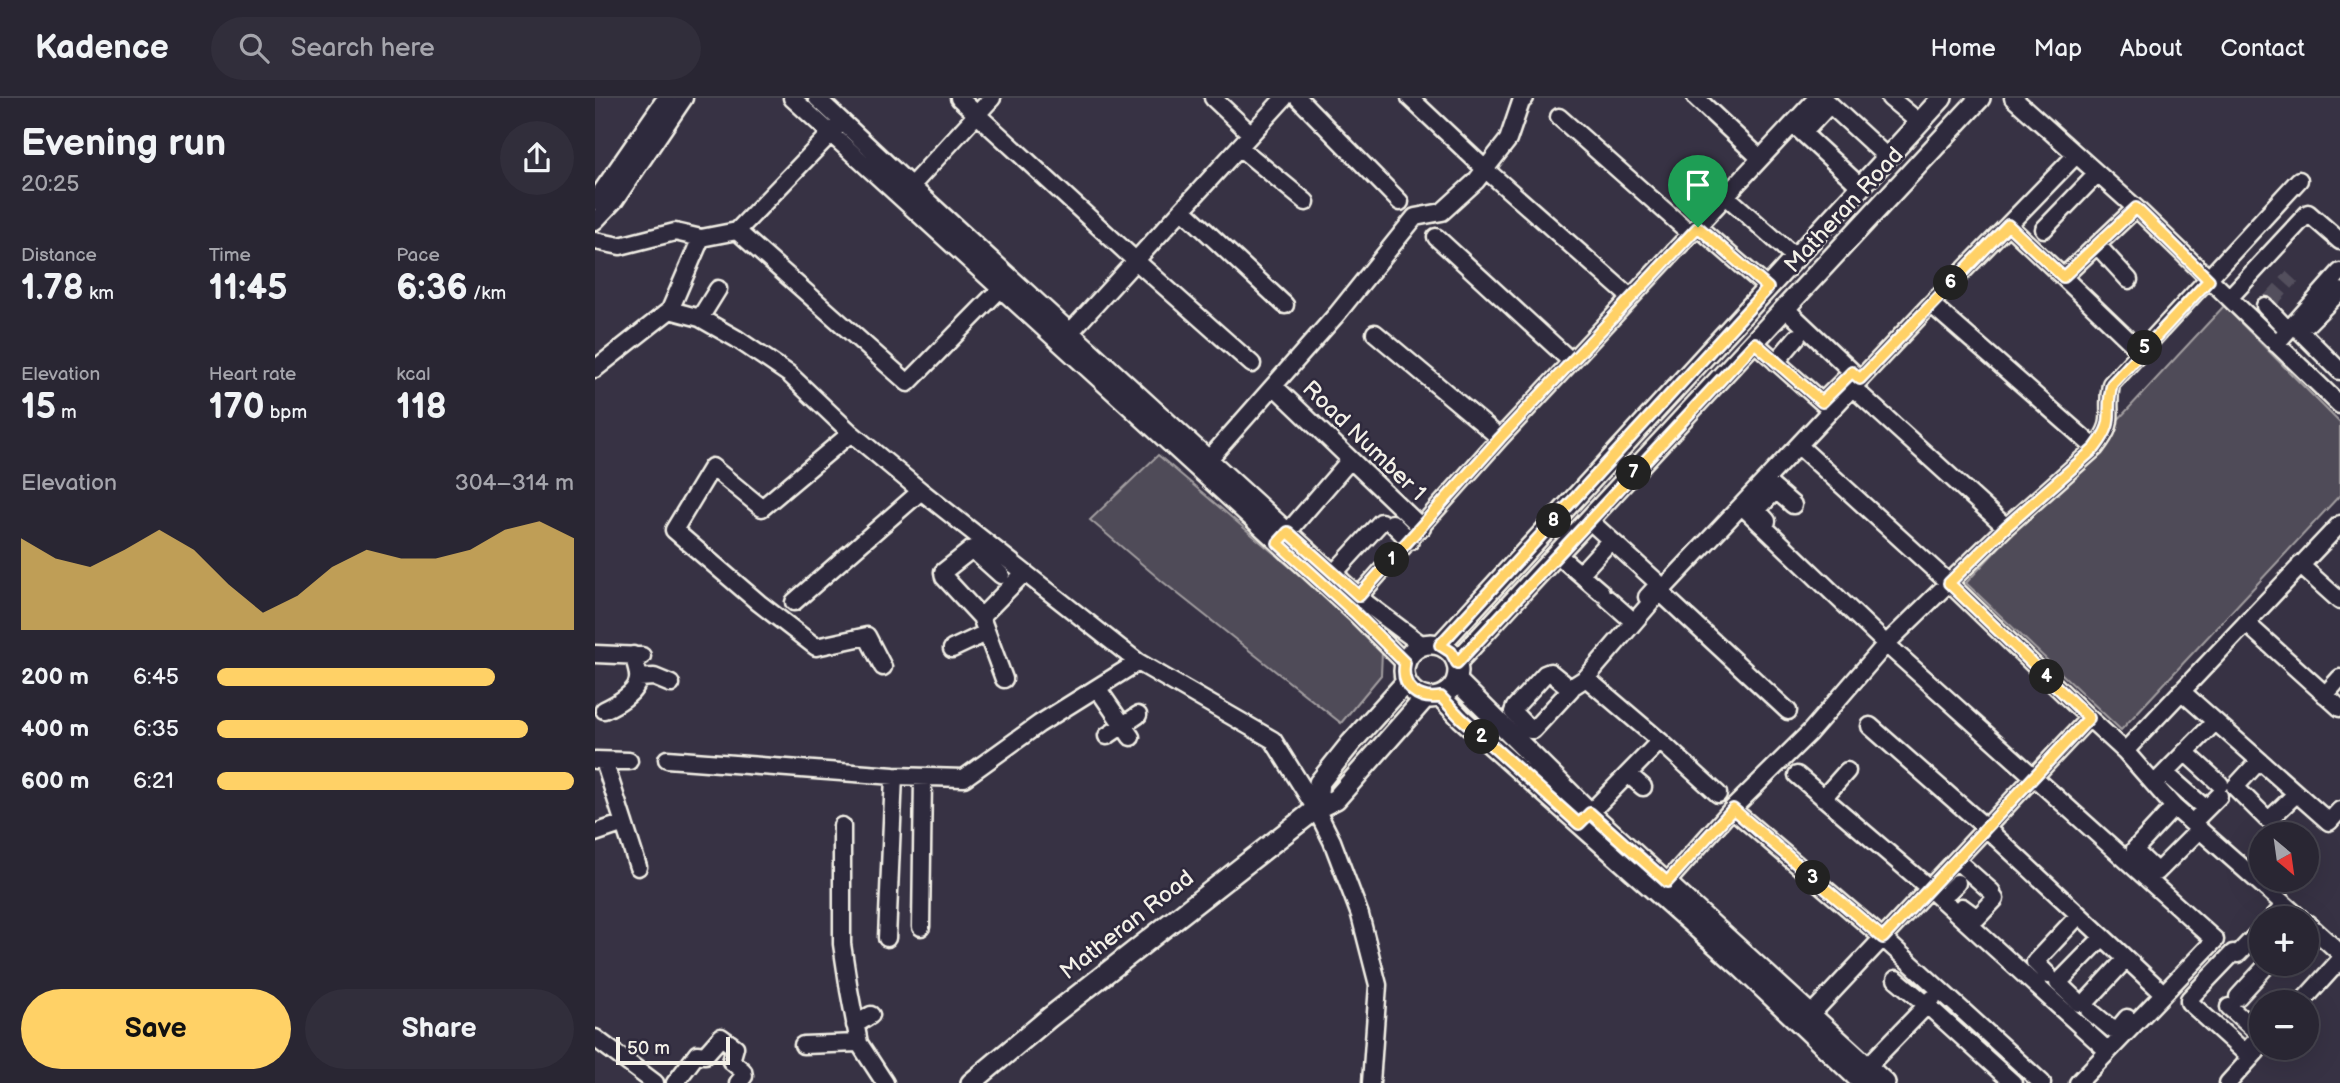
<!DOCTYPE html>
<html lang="en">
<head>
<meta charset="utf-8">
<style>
	:root { --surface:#292633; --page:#312e3b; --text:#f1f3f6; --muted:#a5a5ac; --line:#45434e; --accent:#ffd166 }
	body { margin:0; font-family:"Balsamiq Sans",sans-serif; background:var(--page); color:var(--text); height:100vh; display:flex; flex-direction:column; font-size:26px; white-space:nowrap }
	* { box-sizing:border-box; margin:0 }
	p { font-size:23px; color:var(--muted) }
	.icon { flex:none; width:38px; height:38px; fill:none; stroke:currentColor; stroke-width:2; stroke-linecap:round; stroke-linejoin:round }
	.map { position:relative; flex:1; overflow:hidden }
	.details { display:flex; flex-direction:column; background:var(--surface); width:595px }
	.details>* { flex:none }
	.needle { width:46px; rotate:151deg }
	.fabs { position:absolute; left:1654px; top:724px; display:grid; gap:14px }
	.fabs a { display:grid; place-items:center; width:70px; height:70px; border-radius:50%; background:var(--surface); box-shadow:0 7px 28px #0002,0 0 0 2px var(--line); font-size:35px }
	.scale { position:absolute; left:21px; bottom:18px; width:114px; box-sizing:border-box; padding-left:7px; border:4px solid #f4f1e8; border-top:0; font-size:19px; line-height:24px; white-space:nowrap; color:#f4f1e8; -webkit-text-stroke:5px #2f2a3d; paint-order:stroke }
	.pin { position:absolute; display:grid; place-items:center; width:60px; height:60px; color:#fff; margin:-72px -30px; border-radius:50% 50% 50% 0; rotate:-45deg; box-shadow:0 0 7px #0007 }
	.pin .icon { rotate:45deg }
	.km { position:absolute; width:35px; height:35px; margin:-18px; border-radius:50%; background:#222; color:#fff; font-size:19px; line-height:35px; text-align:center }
	.round { display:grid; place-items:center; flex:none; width:74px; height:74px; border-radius:37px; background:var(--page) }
	.headline { display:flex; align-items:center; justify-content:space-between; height:119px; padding:0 21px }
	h1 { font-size:38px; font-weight:700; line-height:52px }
	.stats { display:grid; grid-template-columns:repeat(3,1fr); gap:10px; height:119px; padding:7px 21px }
	.stats div { display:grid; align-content:center }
	.stats b { font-size:35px; font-weight:700 }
	.stats small { font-size:19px; font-weight:400 }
	.stats p { font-size:19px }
	.chart { height:196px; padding:14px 21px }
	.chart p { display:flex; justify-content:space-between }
	.chart svg { width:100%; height:126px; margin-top:7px; fill:var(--accent); opacity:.7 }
	.cta { display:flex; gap:14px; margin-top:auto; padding:14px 21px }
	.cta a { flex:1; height:80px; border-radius:42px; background:var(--accent); color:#111; font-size:28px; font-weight:700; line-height:80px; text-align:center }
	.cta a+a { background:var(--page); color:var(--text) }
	ul { padding:0 21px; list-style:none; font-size:23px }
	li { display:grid; grid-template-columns:112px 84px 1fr; align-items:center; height:52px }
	li i { height:18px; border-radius:9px; background:var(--accent) }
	header { display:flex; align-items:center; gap:42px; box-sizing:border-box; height:98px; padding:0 35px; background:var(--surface); border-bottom:2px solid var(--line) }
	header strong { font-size:33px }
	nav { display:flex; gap:38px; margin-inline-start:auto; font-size:24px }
	.search { width:490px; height:63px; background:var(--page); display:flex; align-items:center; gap:18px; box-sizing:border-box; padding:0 24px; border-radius:38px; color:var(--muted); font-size:26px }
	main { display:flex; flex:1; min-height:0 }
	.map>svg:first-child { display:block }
	.green { fill:#504b59; stroke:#a29ea0; stroke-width:2 }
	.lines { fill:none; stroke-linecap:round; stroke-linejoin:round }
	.minor-tunnel { stroke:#534f5d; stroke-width:16; stroke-dasharray:16 8; stroke-linecap:butt }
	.minor-casing { stroke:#f4f1e8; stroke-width:21 }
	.major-casing { stroke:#f4f1e8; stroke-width:24 }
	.minor { stroke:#2f2a3d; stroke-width:16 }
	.major { stroke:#2f2a3d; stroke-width:19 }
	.route-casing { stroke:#fff; stroke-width:14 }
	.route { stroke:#ffd166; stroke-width:9 }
	.labels { text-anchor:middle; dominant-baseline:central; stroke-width:5; stroke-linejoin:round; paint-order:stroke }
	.street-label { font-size:23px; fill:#f4f1e8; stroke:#2f2a3d }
</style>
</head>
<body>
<header>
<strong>Kadence</strong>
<div class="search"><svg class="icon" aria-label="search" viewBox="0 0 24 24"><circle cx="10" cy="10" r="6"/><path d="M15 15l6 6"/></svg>Search here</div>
<nav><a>Home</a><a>Map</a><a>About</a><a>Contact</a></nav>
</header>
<main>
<section class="details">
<div class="headline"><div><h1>Evening run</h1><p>20:25</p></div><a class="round"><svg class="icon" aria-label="share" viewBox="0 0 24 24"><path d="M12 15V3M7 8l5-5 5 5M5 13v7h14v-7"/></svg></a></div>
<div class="stats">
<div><p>Distance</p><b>1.78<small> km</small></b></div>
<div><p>Time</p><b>11:45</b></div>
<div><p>Pace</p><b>6:36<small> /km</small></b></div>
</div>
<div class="stats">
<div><p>Elevation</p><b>15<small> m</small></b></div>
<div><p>Heart rate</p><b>170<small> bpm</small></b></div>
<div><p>kcal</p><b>118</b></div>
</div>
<div class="chart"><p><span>Elevation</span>304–314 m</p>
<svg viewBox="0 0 160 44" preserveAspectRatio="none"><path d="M0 44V12L10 19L20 22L30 16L40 9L50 16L60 28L70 38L80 32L90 22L100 16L110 19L120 19L130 16L140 9L150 6L160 12V44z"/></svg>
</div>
<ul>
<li><b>200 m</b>6:45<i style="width:78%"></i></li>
<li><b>400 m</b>6:35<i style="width:87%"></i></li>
<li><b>600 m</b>6:21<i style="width:100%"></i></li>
</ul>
<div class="cta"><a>Save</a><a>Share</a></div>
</section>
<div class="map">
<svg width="1745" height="985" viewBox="0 0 1745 985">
	<rect width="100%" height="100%" fill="#373244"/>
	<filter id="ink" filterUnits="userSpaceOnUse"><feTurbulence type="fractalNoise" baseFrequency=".0143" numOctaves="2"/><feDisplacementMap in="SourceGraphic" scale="14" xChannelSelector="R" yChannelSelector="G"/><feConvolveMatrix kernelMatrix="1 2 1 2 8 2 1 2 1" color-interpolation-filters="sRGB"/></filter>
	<g filter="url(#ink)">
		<path class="green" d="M 1629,208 L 1745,325 L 1745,397 L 1526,632 L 1371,485 Z
			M 563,357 L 741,508 L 787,553 L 786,577 L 746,625 L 568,484 L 495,422 Z"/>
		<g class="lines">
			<path class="minor-tunnel" d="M 1675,203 L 1697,179"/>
			<defs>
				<path id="minor" d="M 197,0 L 761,516 L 810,565
					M 222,0 L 316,88 L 771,505 L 827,547
					M 364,0 L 541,163 L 657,266
					M 618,0 L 656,36
					M 703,0 L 805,104
					M 815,0 L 890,71 L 1035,199
					M 1101,0 L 1165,60
					M 1228,0 L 1293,60
					M 1295,0 L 1325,25
					M 1418,0 L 1541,110 L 1745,307
					M 964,19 L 1096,136
					M 1198,26 L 1266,89
					M 1208,35 L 1235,6
					M 644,49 L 711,104
					M 316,88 L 397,0
					M 1131,98 L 1201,160
					M 0,103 L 71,0
					M 588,112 L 690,207
					M 0,123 L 20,102 L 89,0
					M 1413,127 L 1481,57
					M 1103,129 L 1173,190
					M 1449,131 L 1502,76
					M 142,133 L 313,285 L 406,190
					M 841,139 L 976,263
					M 0,143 L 25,148 L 80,134 L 106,140
					M 1502,147 L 1534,182
					M 1468,179 L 1546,254
					M 1634,200 L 1713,115 L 1745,143
					M 1336,206 L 1500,350
					M 1670,208 L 1693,232
					M 1191,211 L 1265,281
					M 75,212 L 105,220 L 142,241 L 194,276 L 256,335 L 326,393 L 543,564 L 678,642 L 721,711 L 737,743 L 765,817 L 783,887 L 776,985
					M 105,220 L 123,191
					M 1713,225 L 1745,193
					M 1705,233 L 1745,273
					M 780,235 L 905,340
					M 469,241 L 689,0
					M 1160,245 L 1236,312
					M 1681,246 L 1745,174
					M 1181,264 L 1202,239
					M 0,271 L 75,212 L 106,140 L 142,133 L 242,29
					M 680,289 L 827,430
					M 1257,289 L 1411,429
					M 1227,304 L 1257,274
					M 256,335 L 167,410 L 117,369 L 79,432 L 164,505 L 221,549 L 272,538 L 288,569
					M 1204,348 L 1354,485 L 1494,620
					M 614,361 L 742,216 L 820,119 L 847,114 L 881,83 L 913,42 L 926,4 L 930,0
					M 1175,387 L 1198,407
					M 1147,408 L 1291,546 L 1620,842 L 1483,985
					M 995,423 L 1062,484 L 1063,487 L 1052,499
					M 1172,423 L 1162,412 L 1181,392
					M 797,425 L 815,443
					M 686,442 L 755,362
					M 963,457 L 1006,494
					M 1705,467 L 1745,503
					M 739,475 L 786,424
					M 985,476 L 1016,442
					M 1065,494 L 1193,613
					M 764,498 L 905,340 L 1222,0
					M 1013,501 L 1039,524
					M 199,504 L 326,393
					M 386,519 L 349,479 L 348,474 L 377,451 L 406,477
					M 1651,525 L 1745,610
					M 357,551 L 391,535
					M 0,556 L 47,558
					M 44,580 L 59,579 L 76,586
					M 409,581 L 386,519 L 429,475
					M 503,591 L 536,639
					M 976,591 L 955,574 L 950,576 L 920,609 L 918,614 L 935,632 L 938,632 L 976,591 L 977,589 L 991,580
					M 1586,593 L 1734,724 L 1745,712
					M 1730,597 L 1745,580
					M 9,612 C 20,607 42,595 43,581 C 44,574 40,564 38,557
					M 1275,628 L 1391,730 L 1568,895
					M 512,638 L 543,617
					M 1065,643 L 1123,696
					M 1530,653 L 1745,426
					M 1590,654 L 1625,686
					M 72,661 L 299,678 L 369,680 L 444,626 L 543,564
					M 0,662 L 34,663
					M 9,663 L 43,769
					M 1664,663 L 1640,689 L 1672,721 L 1676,720 L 1701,696
					M 1570,675 L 1611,711
					M 1033,676 L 1048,689
					M 1202,677 L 1334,790 L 1513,953
					M 1560,685 L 1620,624
					M 1228,700 L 1252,673
					M 1579,709 L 1540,751 L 1541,754 L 1562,774 L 1604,732
					M 1137,711 L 1288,840 L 1447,985
					M 1603,719 L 1624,698
					M 986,724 L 1065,643 L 991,580 L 1065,494 L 1336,206 L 1413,127 L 1468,179 L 1541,110
					M 247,728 L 247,846 L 254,892 L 264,945 L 290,985
					M 0,735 L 29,725
					M 1361,762 L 1397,794
					M 1072,784 L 1137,711 L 1214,635 L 1291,546 L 1411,429 L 1500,350 C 1523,321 1510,317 1516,286 L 1704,82
					M 1354,793 L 1362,785
					M 1367,809 L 1382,820 L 1400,801
					M 1677,821 L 1690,807
					M 1712,825 L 1745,855
					M 326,829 L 328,680
					M 292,840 L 299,678
					M 1503,844 L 1463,885 L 1484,905 L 1491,904 L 1531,861
					M 1453,877 L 1440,864 L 1484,817
					M 1301,881 L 1332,907 L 1337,901
					M 1643,899 L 1673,866
					M 1706,905 L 1745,862
					M 1634,909 L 1664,936 L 1664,939 L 1650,955
					M 1494,912 L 1518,932 L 1522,932 L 1532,920
					M 1208,925 L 1494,620 L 1530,653 L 1579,709 L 1706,821
					M 260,927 L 276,917
					M 0,940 L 60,985
					M 208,947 L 264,945
					M 1656,960 L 1594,904 L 1594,901 L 1638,855 L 1643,856 L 1666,832
					M 1273,968 L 1332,907 L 1418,985
					M 80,985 L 102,956 L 110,957 L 126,939 L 140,949 L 136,963 L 148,973 L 149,978 L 143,985
					M 1633,985 L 1662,953"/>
				<path id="major" d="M809 573a27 27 0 1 1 54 0a27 27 0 1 1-54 0Z
					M 845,547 L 1347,0
					M 862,564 L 1385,0
					M 862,583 L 995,715 L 1290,985
					M 846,599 L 866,620 L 1146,869 L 1268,985
					M 721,711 L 724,685 L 756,645 L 811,584
					M 376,985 L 455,919 L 721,711 L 741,701 L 830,600"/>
			</defs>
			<use href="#minor" class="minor-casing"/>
			<use href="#major" class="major-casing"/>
			<use href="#minor" class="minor"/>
			<use href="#major" class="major"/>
		</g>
	</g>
	<g class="lines" filter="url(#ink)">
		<defs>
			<path id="route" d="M 1541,110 L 1614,182 L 1517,286 C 1509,317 1523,320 1500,350 L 1411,429 L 1354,485 L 1494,620 L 1288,840 L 1138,711 L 1072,784 L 995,715 L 984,726 L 866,620 L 846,599 C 823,603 805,589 810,565 L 761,516 L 683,445 L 693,434 L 764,498 L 905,340 L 1103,129 L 1173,190 L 845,547 L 856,554 L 862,565 L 1160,245 L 1227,304 L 1257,274 L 1265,281 L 1413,127 L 1468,179 Z"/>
		</defs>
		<use href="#route" class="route-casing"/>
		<use href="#route" class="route"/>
	</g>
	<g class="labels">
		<g class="street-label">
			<text transform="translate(1249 112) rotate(-47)">Matheran Road</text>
			<text transform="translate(769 343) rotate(44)">Road Number 1</text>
			<text transform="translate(532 827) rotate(-38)">Matheran Road</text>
		</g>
	</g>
</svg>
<div class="fabs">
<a><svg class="needle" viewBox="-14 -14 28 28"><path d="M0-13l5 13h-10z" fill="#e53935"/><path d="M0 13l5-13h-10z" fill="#a5a5ac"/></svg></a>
<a>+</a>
<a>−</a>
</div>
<div class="scale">50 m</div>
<div class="pin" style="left:1103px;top:129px;background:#1e9e55"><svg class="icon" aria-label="arrive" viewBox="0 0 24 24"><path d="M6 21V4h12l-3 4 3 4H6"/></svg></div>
<b class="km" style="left:797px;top:462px">1</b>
<b class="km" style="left:887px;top:639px">2</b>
<b class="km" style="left:1218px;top:780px">3</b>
<b class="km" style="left:1452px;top:579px">4</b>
<b class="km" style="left:1550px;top:250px">5</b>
<b class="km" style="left:1356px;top:185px">6</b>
<b class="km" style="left:1039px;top:375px">7</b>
<b class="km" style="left:959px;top:423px">8</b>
</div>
</main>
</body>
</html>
